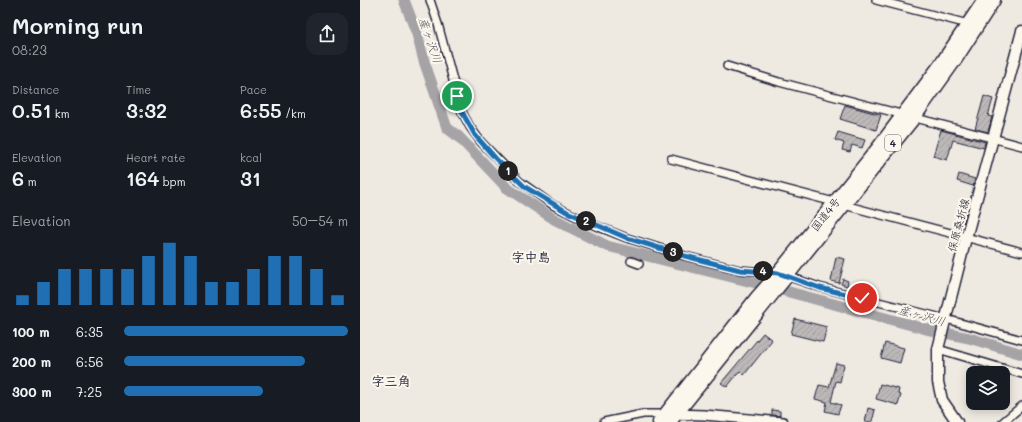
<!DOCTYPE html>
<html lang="en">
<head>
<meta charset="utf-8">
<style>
	:root { --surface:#171b24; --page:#20242c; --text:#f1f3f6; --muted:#9ea1a6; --accent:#1f6fb2 }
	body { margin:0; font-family:Mali,"Klee One",sans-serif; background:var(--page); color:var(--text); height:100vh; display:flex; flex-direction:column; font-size:15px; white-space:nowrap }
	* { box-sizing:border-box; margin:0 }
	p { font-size:13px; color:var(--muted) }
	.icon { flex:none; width:22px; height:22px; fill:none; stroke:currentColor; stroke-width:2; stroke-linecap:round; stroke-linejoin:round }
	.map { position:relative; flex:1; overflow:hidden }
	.drawer { display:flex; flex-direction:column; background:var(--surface); width:360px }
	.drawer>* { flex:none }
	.controls { position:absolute; left:606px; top:366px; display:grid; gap:8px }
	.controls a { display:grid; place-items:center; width:44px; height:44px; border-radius:8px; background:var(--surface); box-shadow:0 2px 10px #0003; font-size:20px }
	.pin { position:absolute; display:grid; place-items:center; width:34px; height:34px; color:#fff; margin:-17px; border:2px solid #fff; border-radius:50%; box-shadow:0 1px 4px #0007 }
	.km { position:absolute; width:20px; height:20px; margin:-10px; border-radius:50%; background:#222; color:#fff; font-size:11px; line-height:20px; text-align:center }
	.round { display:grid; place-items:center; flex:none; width:42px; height:42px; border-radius:12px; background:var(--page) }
	.overview { display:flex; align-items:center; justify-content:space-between; height:68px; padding:0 12px }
	h1 { font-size:22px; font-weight:600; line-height:30px }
	.metrics { display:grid; grid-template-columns:repeat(3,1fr); gap:6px; height:68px; padding:4px 12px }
	.metrics div { display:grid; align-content:center }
	.metrics b { font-size:20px; font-weight:600 }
	.metrics small { font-size:11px; font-weight:400 }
	.metrics p { font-size:11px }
	.chart { height:112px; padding:8px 12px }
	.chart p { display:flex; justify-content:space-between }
	.chart svg { width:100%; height:72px; margin-top:4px; stroke:var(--accent); stroke-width:6 }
	ul { padding:0 12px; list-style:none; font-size:13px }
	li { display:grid; grid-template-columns:64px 48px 1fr; align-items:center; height:30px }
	li i { height:10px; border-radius:5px; background:var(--accent) }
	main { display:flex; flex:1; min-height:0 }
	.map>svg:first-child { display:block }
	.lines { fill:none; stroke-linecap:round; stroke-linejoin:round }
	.river { stroke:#a6a3a7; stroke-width:11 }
	.building { fill:url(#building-hatch); stroke:#22223b }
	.minor-casing { stroke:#22223b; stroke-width:10 }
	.tertiary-casing { stroke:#22223b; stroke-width:12 }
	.secondary-casing { stroke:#22223b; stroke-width:13 }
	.trunk-casing { stroke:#22223b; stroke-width:15 }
	.minor { stroke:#fbf7ec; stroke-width:7 }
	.tertiary { stroke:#fbf7ec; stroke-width:9 }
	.secondary { stroke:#fbf7ec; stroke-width:10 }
	.trunk { stroke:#fbf7ec; stroke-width:12 }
	.route-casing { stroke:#fff; stroke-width:8 }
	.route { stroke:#1f6fb2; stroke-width:5 }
	.labels { text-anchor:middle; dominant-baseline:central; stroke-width:4; stroke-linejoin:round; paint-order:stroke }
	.shield { fill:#fbf7ec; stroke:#636270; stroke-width:1 }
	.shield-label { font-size:10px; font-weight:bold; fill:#22223b }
	.street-label { font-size:11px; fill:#22223b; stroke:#fbf7ec }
	.water-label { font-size:12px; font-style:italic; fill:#575666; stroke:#fbf7ec }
	.quarter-label { font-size:13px; font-weight:bold; fill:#22223b; stroke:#fbf7ec }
</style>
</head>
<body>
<main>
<section class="drawer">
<div class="overview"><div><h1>Morning run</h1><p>08:23</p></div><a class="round"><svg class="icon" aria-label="share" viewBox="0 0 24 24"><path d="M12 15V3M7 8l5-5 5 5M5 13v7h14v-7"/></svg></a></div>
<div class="metrics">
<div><p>Distance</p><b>0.51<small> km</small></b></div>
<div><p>Time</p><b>3:32</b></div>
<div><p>Pace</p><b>6:55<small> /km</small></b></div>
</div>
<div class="metrics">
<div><p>Elevation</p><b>6<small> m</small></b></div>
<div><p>Heart rate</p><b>164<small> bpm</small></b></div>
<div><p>kcal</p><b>31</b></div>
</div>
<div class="chart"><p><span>Elevation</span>50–54 m</p>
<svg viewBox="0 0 160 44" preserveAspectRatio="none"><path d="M5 44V38M15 44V30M25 44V22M35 44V22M45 44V22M55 44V22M65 44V14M75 44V6M85 44V14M95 44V30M105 44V30M115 44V22M125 44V14M135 44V14M145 44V22M155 44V38"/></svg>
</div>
<ul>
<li><b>100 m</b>6:35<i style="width:100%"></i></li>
<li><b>200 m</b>6:56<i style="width:81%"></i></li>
<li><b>300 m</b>7:25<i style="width:62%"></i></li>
</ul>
</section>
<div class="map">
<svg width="662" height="422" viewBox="0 0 662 422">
	<defs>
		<pattern id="building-hatch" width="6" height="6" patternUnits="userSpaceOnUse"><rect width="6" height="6" fill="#bcb8b8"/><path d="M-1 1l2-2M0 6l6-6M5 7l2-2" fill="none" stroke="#a19e9f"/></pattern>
	</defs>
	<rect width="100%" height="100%" fill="#eeeae2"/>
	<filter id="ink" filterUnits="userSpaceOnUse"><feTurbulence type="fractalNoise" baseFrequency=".025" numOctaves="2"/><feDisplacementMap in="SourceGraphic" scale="8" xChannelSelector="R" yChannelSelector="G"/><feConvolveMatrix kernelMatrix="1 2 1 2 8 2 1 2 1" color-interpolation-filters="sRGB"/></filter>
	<g filter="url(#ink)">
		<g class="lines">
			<path class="river" d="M 44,0 L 57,34 L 64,61 L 87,128 L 99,137 L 147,188 L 194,219 L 247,246 L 396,283 L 566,329 L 609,338 L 662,354"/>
		</g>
		<path class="building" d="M 624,96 L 633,99 L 628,116 L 632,117 L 628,132 L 615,129 Z
			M 485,105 L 521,115 L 516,130 L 480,119 Z
			M 581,130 L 625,142 L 624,148 L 593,140 L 587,160 L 573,156 Z
			M 478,132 L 505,140 L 502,148 L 492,145 L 490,152 L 482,150 L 484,143 L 475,140 Z
			M 599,174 L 615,179 L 613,186 L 597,181 Z
			M 601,212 L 606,213 L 603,223 L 599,221 Z
			M 476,257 L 485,259 L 479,283 L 471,281 Z
			M 483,279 L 488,281 L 487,286 L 481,284 Z
			M 435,319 L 467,327 L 463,342 L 431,334 Z
			M 403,333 L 412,340 L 384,375 L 380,371 L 367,387 L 361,383 Z
			M 525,343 L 544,348 L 540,363 L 521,358 Z
			M 476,363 L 484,365 L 480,382 L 476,381 L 471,402 L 481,405 L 478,414 L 465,411 L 467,402 L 455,399 L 459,385 L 469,387 Z
			M 520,384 L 539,389 L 538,394 L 541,395 L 538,405 L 516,399 Z
			M 508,408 L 515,410 L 512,422 L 505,422 Z
			M 412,410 L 420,411 L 420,416 L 412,415 Z"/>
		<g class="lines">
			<defs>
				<path id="minor" d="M 70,0 L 78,24 L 97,95 L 102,112 L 110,127 L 121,142 L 159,181 L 193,205 L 229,223 L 267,238 L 325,256 L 380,270 L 418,273 L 459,287 L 586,319 L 662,340
					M 516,0 L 608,24
					M 367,66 L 419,82 L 662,146
					M 311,159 L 474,202
					M 484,205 L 662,252
					M 271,261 L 279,264
					M 578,349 L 662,374
					M 244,422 L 283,414 L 306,414
					M 643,422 L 662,406"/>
				<path id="tertiary" d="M 313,414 L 344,415 L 423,422"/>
				<path id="secondary" d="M 597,422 L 582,400 L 578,382 L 578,349 L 606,238 L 662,31"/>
				<path id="trunk" d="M 299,422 L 397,297 L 418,273 L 517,149 L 580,65 L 624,0
					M 310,422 L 554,118 L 596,59 L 634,0"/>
			</defs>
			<use href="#minor" class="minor-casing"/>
			<use href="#tertiary" class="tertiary-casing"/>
			<use href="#secondary" class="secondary-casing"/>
			<use href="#trunk" class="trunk-casing"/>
			<use href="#minor" class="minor"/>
			<use href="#tertiary" class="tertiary"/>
			<use href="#secondary" class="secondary"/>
			<use href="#trunk" class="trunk"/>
		</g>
	</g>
	<g class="lines" filter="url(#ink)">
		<defs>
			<path id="route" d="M 97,96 L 102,112 L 115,135 L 136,159 L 165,187 L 207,212 L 267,238 L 325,256 L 380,270 L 418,273 L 460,288 L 502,298"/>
		</defs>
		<use href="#route" class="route-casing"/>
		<use href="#route" class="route"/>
	</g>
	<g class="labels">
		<rect class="shield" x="525" y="135" width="16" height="16" rx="3"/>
		<g class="shield-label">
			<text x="533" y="143">4</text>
		</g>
		<g class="street-label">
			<text transform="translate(465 214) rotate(-52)">国道4号</text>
			<text transform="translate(598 225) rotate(-75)">保原桑折線</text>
		</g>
		<g class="water-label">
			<text transform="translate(71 40) rotate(71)">産ヶ沢川</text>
			<text transform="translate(562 315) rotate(15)">産ヶ沢川</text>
		</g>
		<g class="quarter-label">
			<text x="171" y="256">字中島</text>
			<text x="31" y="380">字三角</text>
		</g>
	</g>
</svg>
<div class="controls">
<a><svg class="icon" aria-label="layers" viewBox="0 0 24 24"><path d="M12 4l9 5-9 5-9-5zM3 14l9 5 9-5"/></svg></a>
</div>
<div class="pin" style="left:97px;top:96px;background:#1e9e55"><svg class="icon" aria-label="arrive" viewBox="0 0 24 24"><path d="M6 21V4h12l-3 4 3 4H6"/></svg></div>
<div class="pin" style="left:502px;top:298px;background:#d93025"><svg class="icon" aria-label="check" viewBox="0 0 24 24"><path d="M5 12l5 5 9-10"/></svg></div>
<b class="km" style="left:148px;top:171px">1</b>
<b class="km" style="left:226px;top:221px">2</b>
<b class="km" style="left:313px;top:252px">3</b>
<b class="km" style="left:403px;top:271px">4</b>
</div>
</main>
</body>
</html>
